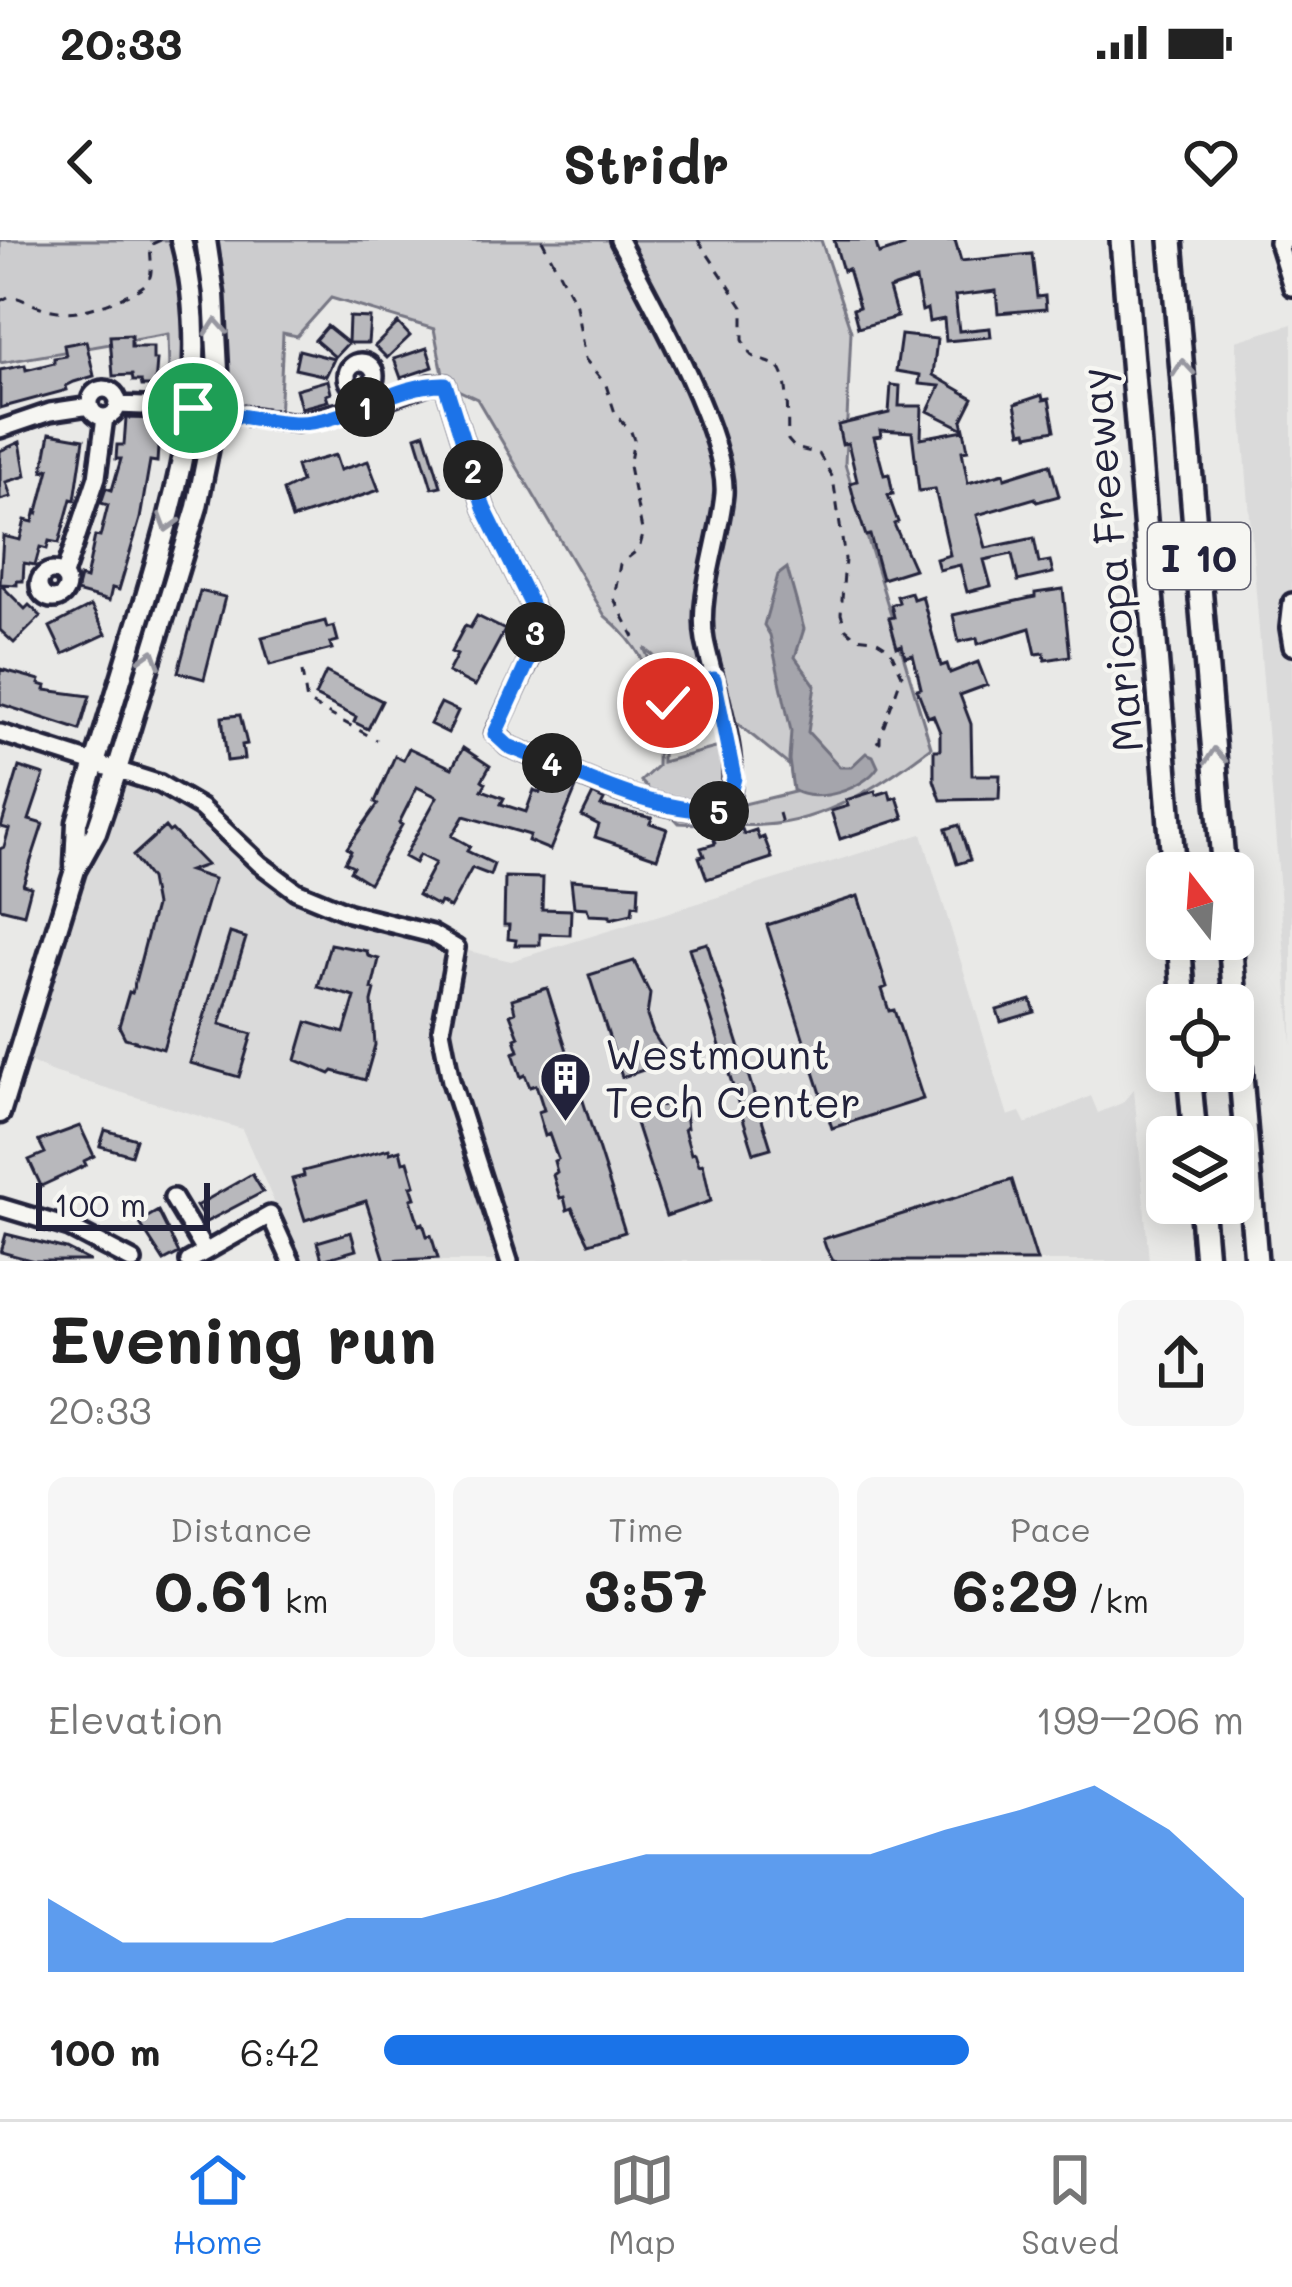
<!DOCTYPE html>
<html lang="en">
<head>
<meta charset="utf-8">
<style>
	:root { --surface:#fff; --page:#f6f6f6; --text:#222; --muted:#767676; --line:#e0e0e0; --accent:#1a73e8 }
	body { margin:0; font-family:Mali,sans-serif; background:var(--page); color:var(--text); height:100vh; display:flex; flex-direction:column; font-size:45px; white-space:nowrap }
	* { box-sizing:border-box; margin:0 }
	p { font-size:39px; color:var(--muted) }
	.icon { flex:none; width:66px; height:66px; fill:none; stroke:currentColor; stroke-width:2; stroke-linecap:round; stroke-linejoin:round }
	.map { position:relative; height:1021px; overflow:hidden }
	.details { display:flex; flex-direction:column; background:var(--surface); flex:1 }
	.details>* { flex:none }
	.needle { width:78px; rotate:343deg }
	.tools { position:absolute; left:1146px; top:612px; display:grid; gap:24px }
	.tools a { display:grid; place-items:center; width:108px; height:108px; border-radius:18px; background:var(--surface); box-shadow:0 6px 30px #0003; font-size:60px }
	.scale { position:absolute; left:36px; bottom:30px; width:174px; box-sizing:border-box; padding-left:12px; border:6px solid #22223b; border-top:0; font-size:33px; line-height:42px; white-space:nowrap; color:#22223b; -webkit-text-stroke:9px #f6f6f2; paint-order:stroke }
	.pin { position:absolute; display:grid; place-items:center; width:102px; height:102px; color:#fff; margin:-51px; border:6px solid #fff; border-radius:50%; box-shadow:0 3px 12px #0007 }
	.km { position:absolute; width:60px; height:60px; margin:-30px; border-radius:50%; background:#222; color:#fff; font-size:33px; line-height:60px; text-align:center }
	.round { display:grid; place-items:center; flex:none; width:126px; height:126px; border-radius:18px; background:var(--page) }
	.overview { display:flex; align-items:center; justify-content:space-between; height:204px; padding:0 48px }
	h1 { font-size:66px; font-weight:700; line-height:90px }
	.metrics { display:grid; grid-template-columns:repeat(3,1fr); gap:18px; height:204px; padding:12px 48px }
	.metrics div { display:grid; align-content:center; border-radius:18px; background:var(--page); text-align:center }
	.metrics b { font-size:60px; font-weight:700 }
	.metrics small { font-size:33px; font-weight:400 }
	.metrics p { font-size:33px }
	.chart { height:336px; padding:24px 48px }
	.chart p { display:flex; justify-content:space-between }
	.chart svg { width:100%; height:216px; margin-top:12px; fill:var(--accent); opacity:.7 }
	ul { padding:0 48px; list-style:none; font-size:39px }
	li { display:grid; grid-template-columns:192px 144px 1fr; align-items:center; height:90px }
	li i { height:30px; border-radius:15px; background:var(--accent) }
	.status { display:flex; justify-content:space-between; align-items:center; height:84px; padding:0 60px; background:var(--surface); direction:ltr }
	.status svg { height:33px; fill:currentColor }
	header { display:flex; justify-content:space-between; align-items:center; height:156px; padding:0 48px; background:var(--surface); font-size:54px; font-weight:700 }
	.tabs { display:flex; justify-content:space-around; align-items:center; height:168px; border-top:3px solid var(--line); background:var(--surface); font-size:33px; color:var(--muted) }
	.tabs a { display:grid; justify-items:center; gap:6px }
	.tabs .on { color:var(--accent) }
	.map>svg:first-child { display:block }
	.built { fill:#dadada }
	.green { fill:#ccccce; stroke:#777784; stroke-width:3; fill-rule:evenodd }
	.water { fill:#a5a5ac; stroke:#71717f; stroke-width:3 }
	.building { fill:#b8b8bc; stroke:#22223b; stroke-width:3 }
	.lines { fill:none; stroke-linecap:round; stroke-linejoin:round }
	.minor-casing { stroke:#22223b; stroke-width:24 }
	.major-casing { stroke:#22223b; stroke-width:27 }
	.highway-casing { stroke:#22223b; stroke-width:30 }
	.path { stroke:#22223b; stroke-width:3; stroke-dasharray:9 9; stroke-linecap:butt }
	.minor { stroke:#f6f6f2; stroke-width:15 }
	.major { stroke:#f6f6f2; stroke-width:18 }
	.highway { stroke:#f6f6f2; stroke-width:21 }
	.oneway { stroke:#9797a0 }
	.route-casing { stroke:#fff; stroke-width:24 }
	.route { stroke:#1a73e8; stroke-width:15 }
	.labels { text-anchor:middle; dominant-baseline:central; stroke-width:9; stroke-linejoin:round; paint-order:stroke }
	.shield { fill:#f6f6f2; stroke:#626272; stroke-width:3 }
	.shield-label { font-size:39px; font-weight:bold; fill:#22223b }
	.street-label { font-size:42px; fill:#22223b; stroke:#f6f6f2 }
	.poi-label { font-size:42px; fill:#22223b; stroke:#f6f6f2; text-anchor:start }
</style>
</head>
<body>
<div class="status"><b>20:33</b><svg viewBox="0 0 49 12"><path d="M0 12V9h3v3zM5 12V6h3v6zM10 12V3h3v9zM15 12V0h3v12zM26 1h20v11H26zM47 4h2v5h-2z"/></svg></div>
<header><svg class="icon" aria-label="back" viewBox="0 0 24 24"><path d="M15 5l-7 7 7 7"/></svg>Stridr<svg class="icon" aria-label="heart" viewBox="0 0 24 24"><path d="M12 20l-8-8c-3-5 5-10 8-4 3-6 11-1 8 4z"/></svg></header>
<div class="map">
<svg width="1292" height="1021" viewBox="0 0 1292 1021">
	<rect width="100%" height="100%" fill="#e9e9e7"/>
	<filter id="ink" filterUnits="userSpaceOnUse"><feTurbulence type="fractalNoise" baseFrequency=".00833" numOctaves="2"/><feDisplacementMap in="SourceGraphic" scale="24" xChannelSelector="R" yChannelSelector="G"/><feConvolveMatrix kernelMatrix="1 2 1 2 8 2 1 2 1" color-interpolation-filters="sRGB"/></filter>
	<g filter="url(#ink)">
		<path class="built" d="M 1292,84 L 1292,804 L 1236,101 Z
			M 105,527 L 160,544 L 284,643 L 456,708 L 511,721 L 922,594 L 1008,876 L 1020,872 L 1026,884 L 1091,856 L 1098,873 L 1122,863 L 1134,849 L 1149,1021 L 300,1021 L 242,889 L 50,831 L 18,816 Z"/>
		<path class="green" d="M 0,0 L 821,0 L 851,91 L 845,224 L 931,507 C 884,543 825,582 764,585 C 736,587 707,584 679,583 L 641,541 L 657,526 C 658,462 658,419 605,376 L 477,159 L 445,144 L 434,89 L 331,58 L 297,96 L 283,93 L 279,180 L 170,167 L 168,94 L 0,123 ZM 644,408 L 790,526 L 794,552 L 740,565 L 730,562 L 727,505 L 662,522 L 663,450 Z"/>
		<path class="water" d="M 787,328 L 804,389 L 795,417 L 815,445 L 808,492 L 840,527 L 851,527 L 866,513 L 873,516 L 878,527 C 864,549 816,565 793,550 L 789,520 L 791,491 L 770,395 L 764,385 L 778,335 Z"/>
		<path class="building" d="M 834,0 L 875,0 L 879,14 L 904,6 L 902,0 L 955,0 L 961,21 L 1032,14 L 1037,57 L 1045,56 L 1046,69 L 998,73 L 996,51 L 955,56 L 959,91 L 990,88 L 991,97 L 946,101 L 944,79 L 929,82 L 927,69 L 922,71 L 916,40 L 889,49 L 897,77 L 858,88 L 853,69 L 859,67 L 848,29 L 843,31 Z
			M 349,77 L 370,78 L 368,103 L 348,103 Z
			M 398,83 L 410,96 L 387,118 L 375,106 Z
			M 327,86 L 348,103 L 335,117 L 315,100 Z
			M 131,95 L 131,107 L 153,107 L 153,120 L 157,120 L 155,146 L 142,146 L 141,141 L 133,141 L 132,135 L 113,136 L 110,96 Z
			M 901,95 L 937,99 L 933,135 L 973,158 L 962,180 L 964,189 L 928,171 L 940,146 L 919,144 L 920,135 L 896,131 Z
			M 86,101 L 94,136 L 74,142 L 66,146 L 67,150 L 0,168 L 0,130 L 25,125 L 26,130 L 54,123 L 54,118 L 66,116 L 64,105 Z
			M 427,108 L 433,127 L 401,138 L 394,119 Z
			M 299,110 L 334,119 L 326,136 L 295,129 Z
			M 328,140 L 331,153 L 326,155 L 328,161 L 301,168 L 296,149 Z
			M 891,145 L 900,146 L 899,166 L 922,166 L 921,198 L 964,190 L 968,210 L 962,211 L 968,243 L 1004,233 L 1005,238 L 1050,224 L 1059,256 L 1037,262 L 1035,258 L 977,275 L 986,308 L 1034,298 L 1039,323 L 1050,321 L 1053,333 L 1018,341 L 1012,314 L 984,320 L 991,346 L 967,352 L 960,325 L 939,330 L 936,319 L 950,315 L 935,249 L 919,251 L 912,192 L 880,190 L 881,196 L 874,197 L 884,235 L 889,234 L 893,254 L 888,255 L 898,282 L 894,284 L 914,329 L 882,339 L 870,295 L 866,296 L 856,266 L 850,243 L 857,241 L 848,203 L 842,204 L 838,185 L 889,173 Z
			M 1042,155 L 1043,160 L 1049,159 L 1055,190 L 1028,195 L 1027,191 L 1021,192 L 1015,164 Z
			M 126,178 L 160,179 L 157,222 L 150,221 L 140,279 L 119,350 L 112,348 L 109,361 L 76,352 L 80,337 L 86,339 L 95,296 L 100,297 L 108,265 L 101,263 L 106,248 L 112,250 L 121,219 L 116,219 L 117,205 L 124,205 Z
			M 50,193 L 84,199 L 75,260 L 71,259 L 59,303 L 49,301 L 47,309 L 40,307 L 35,325 L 24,323 L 23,341 L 17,341 L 17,345 L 0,344 L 3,296 L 20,300 L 25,280 L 33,282 L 36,269 L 37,275 L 49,229 L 43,231 Z
			M 425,193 L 441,246 L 432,248 L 416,196 Z
			M 20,202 L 26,236 L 6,242 L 11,257 L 0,260 L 0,211 Z
			M 335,215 L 340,230 L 368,221 L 379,250 L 292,279 L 283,251 L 301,242 L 296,226 Z
			M 0,344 L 25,369 L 29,365 L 41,376 L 14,403 L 0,390 Z
			M 1063,349 L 1070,416 L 1045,420 L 1044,413 L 1036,414 L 1030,388 L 978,404 L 977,398 L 959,402 L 953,375 L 1035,357 L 1035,353 Z
			M 200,351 L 225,357 L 204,439 L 178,432 Z
			M 911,352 L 913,359 L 922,356 L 941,426 L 947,424 L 950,433 L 978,422 L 987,445 L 960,455 L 971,484 L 972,535 L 1000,535 L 999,559 L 941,560 L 934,540 L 934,510 L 940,510 L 940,492 L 933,475 L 928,477 L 917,449 L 921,448 L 913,415 L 905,417 L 902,405 L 897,407 L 889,378 L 894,377 L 891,365 L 899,362 L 897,356 Z
			M 91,366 L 106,394 L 63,414 L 50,387 Z
			M 477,376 L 505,390 L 475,446 L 448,432 L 457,415 L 451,412 L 465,386 L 470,388 Z
			M 325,381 L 327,388 L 334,386 L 338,401 L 330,403 L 332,409 L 270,425 L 262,397 Z
			M 0,429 L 40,440 L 39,444 L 46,446 L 45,450 L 90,456 L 80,490 L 0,464 Z
			M 326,432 L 382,461 L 368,489 L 354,482 L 356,477 L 315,456 Z
			M 441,463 L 458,471 L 448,493 L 430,484 Z
			M 240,475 L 247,504 L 242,505 L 244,519 L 227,521 L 222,477 Z
			M 409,508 L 452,528 L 463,508 L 490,526 L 482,540 L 486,543 L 482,550 L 504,558 L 501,564 L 526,572 L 534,550 L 540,553 L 546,537 L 576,548 L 550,610 L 528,601 L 530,595 L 464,576 L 452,596 L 470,606 L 467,611 L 494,624 L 490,635 L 472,628 L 450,668 L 440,662 L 438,666 L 418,655 L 435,623 L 419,615 L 415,623 L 404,617 L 437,557 L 417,547 L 399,583 L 402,585 L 369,643 L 350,631 L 353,626 L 345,622 L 351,611 L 347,608 L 378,564 L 375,562 L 395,516 L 403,520 Z
			M 19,527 L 44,535 L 29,580 L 43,584 L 23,645 L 31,647 L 24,674 L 0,668 L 0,609 L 4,607 L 9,589 L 1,587 Z
			M 875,551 L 876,555 L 889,551 L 891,559 L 897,557 L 904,578 L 840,599 L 831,571 L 848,566 L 846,560 Z
			M 593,554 L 604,560 L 601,566 L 652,578 L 650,583 L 667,589 L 657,618 L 595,597 L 599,585 L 582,576 Z
			M 959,585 L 970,620 L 957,624 L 946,589 Z
			M 165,587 L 169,592 L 172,590 L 206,625 L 189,631 L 214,639 L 163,809 L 125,798 L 119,786 L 129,752 L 132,753 L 155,666 L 150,639 L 133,616 Z
			M 742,589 L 744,594 L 756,590 L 759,599 L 764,597 L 772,618 L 707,639 L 699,617 L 704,616 L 701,608 L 715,604 L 714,599 Z
			M 505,637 L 543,638 L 542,669 L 571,670 L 570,695 L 540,694 L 540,705 L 515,705 L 516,700 L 508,699 L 509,685 L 504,685 Z
			M 571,640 L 639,645 L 638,666 L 633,665 L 632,674 L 610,679 L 610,676 L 589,675 L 587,668 L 574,667 Z
			M 858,656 L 887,747 L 882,749 L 889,771 L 894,770 L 923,859 L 832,888 L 767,685 Z
			M 230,693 L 246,698 L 220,784 L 252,794 L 239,837 L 190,823 Z
			M 707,703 L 771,908 L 754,913 L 689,708 Z
			M 330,704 L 367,711 L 368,716 L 379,719 L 372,749 L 375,750 L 372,762 L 375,805 L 365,840 L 333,831 L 330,834 L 296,820 L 307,782 L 344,793 L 355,757 L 318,747 Z
			M 634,721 L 650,754 L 647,776 L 653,793 L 671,821 L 622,837 L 589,735 Z
			M 547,748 L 625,992 L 589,1003 L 572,968 L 567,970 L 564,957 L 560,958 L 553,935 L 557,932 L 554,921 L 558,919 L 549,894 L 545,896 L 538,872 L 544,870 L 536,845 L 530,847 L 525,835 L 521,837 L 513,813 L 519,811 L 515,799 L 519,797 L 510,774 L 515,772 L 512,759 Z
			M 1031,760 L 1035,772 L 1001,782 L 997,770 Z
			M 683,859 L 687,888 L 684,889 L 691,914 L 695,913 L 699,925 L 703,924 L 711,961 L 666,976 L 633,874 Z
			M 80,886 L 94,916 L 84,921 L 86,925 L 41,946 L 29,920 L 45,913 L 39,901 Z
			M 105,890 L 136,899 L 131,915 L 100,906 Z
			M 389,909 L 390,913 L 400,910 L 403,922 L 408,921 L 415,945 L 411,946 L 415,958 L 411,959 L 419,985 L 423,983 L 427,996 L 431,995 L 438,1018 L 385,1021 L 366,961 L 305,980 L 292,939 L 304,936 L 303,931 Z
			M 252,934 L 263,952 L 206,982 L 196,966 Z
			M 1012,940 L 1037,1021 L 833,1021 L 826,1008 L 823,999 Z
			M 158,971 L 179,1013 L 164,1021 L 139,982 Z
			M 351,992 L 356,1010 L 322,1020 L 317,1002 Z
			M 6,994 L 66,1009 L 90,1021 L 34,1021 L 1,1012 Z"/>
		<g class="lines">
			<defs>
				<path id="minor" d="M 1286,0 L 1278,2 L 1292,47
					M347 136a14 14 0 1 1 28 0a14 14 0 1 1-28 0Z
					M90 163a14 14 0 1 1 28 0a14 14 0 1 1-28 0Z
					M 118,165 L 193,168 L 296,183 L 369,165 L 430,144 L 445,144 L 484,268 L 536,374 L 532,414 L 495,493 L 508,506 C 575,532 651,575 725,571 C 747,533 713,443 705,400 C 697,357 720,299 724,254 C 728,196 648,54 619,0
					M 0,189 L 50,172 L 90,166
					M39 345a14 14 0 1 1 28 0a14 14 0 1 1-28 0Z
					M 64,335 L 97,237 L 105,177
					M 1292,362 L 1289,388 L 1292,406
					M648 450a14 14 0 1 1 28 0a14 14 0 1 1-28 0Z
					M 676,449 L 714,439
					M 0,493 L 160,544 L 201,568 L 260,624 L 296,651 L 349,673 L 432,694 L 456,708 L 441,790 L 451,841 L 509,1021
					M 173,958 L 205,1011
					M 0,967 L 70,988 L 133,1021
					M 189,1021 L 270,975 L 291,1021"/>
				<path id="major" d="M 75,625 L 77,582 C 99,512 120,441 142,370 C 178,249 215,127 181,0
					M 0,873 L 75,630 L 96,592 L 117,530 L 197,267 L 216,171 L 218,130 L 214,54 L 206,0"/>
				<path id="highway" d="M 1122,0 L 1174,633
					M 1171,0 L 1224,633
					M 1179,699 L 1184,765
					M 1230,699 L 1256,1021
					M 1189,831 L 1195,897
					M 1201,963 L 1206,1021"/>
			</defs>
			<use href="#minor" class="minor-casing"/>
			<use href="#major" class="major-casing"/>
			<use href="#highway" class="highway-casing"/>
			<path class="path" d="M 542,0 L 576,65 L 585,119 L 606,145 L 616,176 L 630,189 L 634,200 L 629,226 L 643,295 L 639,309 L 620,324 L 614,359 L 634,397
				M 698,0 L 743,67 L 743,100 L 751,115 C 759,121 773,122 779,128 C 790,138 787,186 788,200 L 795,208 L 819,214 L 833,238 L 845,319 L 841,374 L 846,389 L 856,397 L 874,399 L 890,409 L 902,435 L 880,497
				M 0,61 L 10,56 C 21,58 28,63 38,66 C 69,78 94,69 122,57 C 156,43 152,38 150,5 L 161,0
				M 302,432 L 307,462 L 377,500
				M 880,497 L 880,502 L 878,502 L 877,500 Z
				M 779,573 L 783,587"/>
			<use href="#minor" class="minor"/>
			<use href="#major" class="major"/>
			<use href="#highway" class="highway"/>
		</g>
		<defs><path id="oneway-chevron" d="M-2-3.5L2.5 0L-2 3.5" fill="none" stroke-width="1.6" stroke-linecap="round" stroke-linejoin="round" transform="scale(3)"/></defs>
		<g class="oneway">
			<use href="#oneway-chevron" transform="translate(216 87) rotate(-94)"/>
			<use href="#oneway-chevron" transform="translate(1183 128) rotate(-95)"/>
			<use href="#oneway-chevron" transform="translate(168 283) rotate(107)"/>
			<use href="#oneway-chevron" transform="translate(151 418) rotate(-73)"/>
			<use href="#oneway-chevron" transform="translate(1215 516) rotate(-95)"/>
		</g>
	</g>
	<g class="lines" filter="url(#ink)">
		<defs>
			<path id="route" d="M 193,168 C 223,172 270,183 298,183 C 348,183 395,143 445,144 L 484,268 L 536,374 L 532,413 L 495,494 L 508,506 C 575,532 651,574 725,571 L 734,538 L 714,439 L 676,449 L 668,463"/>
		</defs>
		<use href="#route" class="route-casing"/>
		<use href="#route" class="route"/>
	</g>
	<defs>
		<symbol id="building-pin" viewBox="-11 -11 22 30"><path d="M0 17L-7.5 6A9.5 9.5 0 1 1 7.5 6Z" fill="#22223b" stroke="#f6f6f2"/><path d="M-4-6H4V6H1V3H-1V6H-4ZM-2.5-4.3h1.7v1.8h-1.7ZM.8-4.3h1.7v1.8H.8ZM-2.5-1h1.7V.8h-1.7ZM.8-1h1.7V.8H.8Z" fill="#fff"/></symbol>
	</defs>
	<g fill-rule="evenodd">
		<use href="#building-pin" x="536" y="808" width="59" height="81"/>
	</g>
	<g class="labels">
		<rect class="shield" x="1148" y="283" width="102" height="66" rx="9"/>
		<g class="shield-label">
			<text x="1199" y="316">I 10</text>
		</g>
		<g class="street-label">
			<text transform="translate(1110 320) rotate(-95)">Maricopa Freeway</text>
		</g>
		<g class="poi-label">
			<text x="605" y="813">Westmount<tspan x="605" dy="48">Tech Center</tspan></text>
		</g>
	</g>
</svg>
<div class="tools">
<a><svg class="needle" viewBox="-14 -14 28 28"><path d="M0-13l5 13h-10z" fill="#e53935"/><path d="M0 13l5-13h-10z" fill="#767676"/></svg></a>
<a><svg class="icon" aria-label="locate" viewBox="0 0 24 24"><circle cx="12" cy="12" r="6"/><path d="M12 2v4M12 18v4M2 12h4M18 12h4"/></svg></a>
<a><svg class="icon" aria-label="layers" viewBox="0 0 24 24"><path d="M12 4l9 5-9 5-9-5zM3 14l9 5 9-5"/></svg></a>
</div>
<div class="scale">100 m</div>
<div class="pin" style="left:193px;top:168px;background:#1e9e55"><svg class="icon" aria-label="arrive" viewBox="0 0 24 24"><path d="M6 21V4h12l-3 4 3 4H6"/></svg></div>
<div class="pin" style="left:668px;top:463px;background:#d93025"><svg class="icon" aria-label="check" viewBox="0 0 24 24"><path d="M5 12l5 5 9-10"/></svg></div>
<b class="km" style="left:365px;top:167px">1</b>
<b class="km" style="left:473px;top:230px">2</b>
<b class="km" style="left:535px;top:392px">3</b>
<b class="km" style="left:552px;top:523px">4</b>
<b class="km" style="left:719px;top:571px">5</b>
</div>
<section class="details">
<div class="overview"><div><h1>Evening run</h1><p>20:33</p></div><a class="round"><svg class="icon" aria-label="share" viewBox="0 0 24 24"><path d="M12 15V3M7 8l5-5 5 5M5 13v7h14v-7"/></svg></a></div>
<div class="metrics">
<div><p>Distance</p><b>0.61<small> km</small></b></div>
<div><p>Time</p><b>3:57</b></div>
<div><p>Pace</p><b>6:29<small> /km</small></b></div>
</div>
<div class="chart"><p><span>Elevation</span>199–206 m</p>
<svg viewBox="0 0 160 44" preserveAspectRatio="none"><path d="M0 44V29L10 38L20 38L30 38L40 33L50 33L60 29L70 24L80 20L90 20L100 20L110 20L120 15L130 11L140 6L150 15L160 29V44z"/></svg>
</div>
<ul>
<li><b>100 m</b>6:42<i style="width:68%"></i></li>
</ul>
</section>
<nav class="tabs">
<a class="on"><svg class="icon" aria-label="home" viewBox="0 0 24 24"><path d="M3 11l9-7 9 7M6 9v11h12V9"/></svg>Home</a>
<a><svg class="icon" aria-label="map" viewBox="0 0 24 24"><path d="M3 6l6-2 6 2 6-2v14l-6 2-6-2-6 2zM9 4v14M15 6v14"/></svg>Map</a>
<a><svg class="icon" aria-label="saved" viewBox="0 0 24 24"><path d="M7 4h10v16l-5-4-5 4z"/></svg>Saved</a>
</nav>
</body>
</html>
